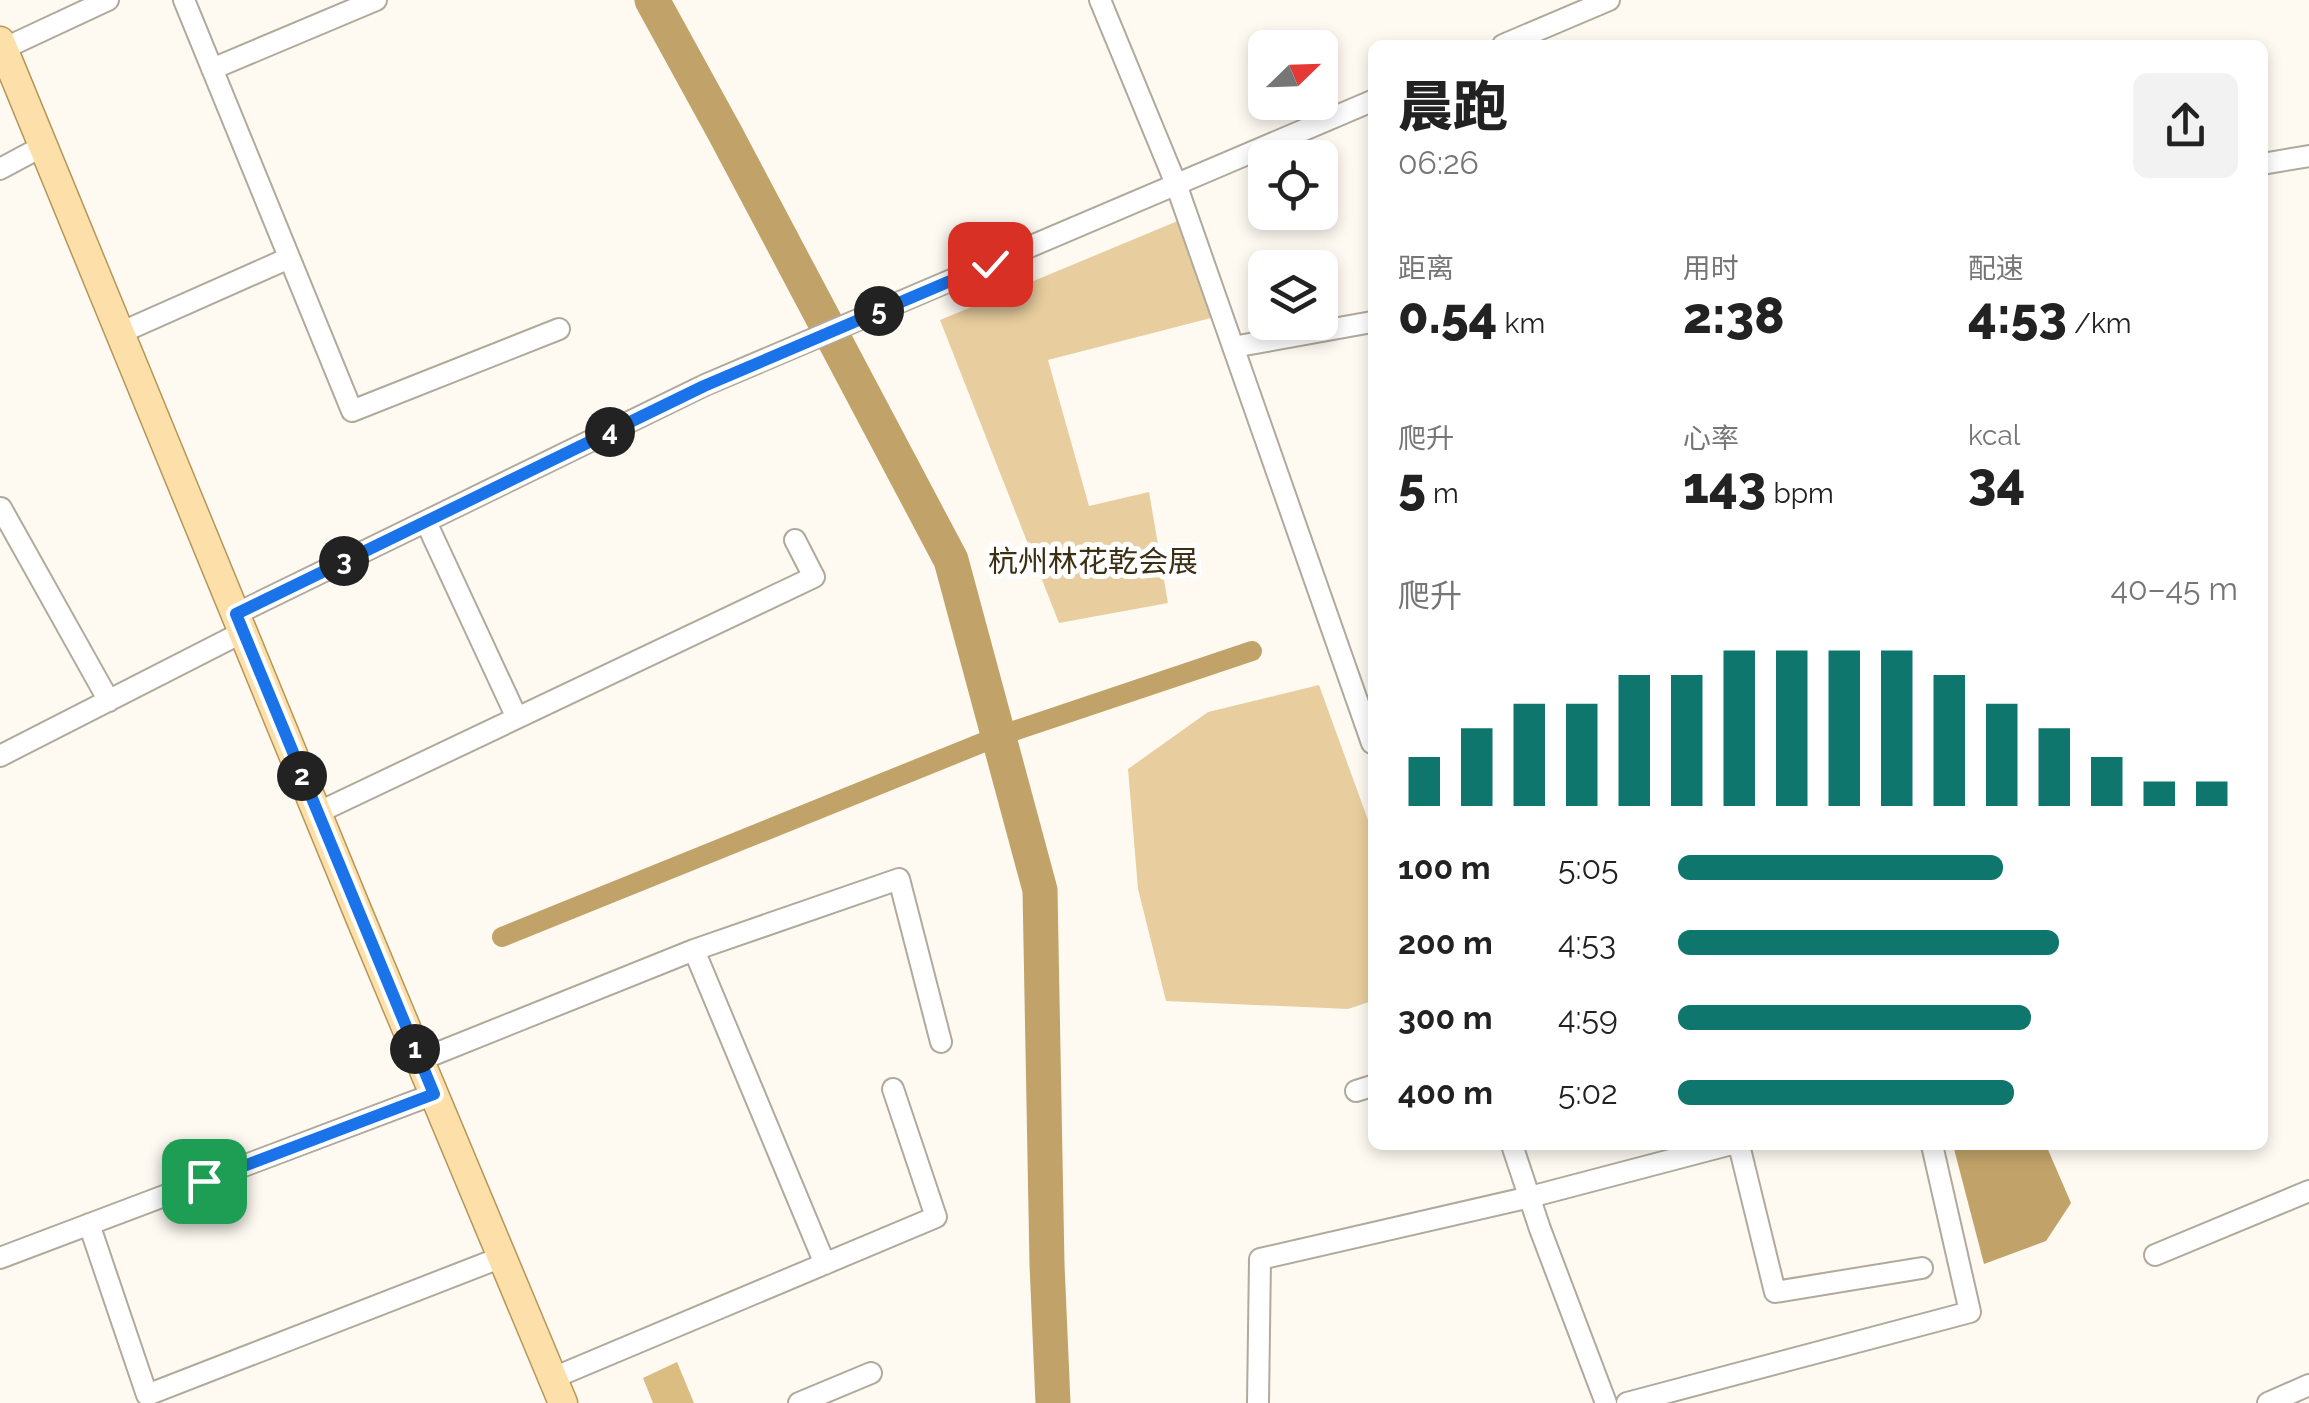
<!DOCTYPE html>
<html lang="zh">
<head>
<meta charset="utf-8">
<style>
	:root { --surface:#fff; --page:#f2f2f2; --text:#222; --muted:#767676; --accent:#0f766e }
	body { margin:0; font-family:Raleway,"Noto Sans SC",sans-serif; background:var(--page); color:var(--text); height:100vh; display:flex; flex-direction:column; font-size:38px; white-space:nowrap }
	* { box-sizing:border-box; margin:0 }
	p { font-size:32px; color:var(--muted) }
	.icon { flex:none; width:55px; height:55px; fill:none; stroke:currentColor; stroke-width:2; stroke-linecap:round; stroke-linejoin:round }
	.map { position:relative; flex:1; overflow:hidden }
	.side { position:absolute; left:1368px; top:40px; width:900px; height:1110px; display:flex; flex-direction:column; background:var(--surface); border-radius:15px; box-shadow:0 5px 15px #0003 }
	.side>* { flex:none }
	.needle { width:65px; rotate:67deg }
	.buttons { position:absolute; left:1248px; top:30px; display:grid; gap:20px }
	.buttons a { display:grid; place-items:center; width:90px; height:90px; border-radius:15px; background:var(--surface); box-shadow:0 5px 15px #0003; font-size:50px }
	.pin { position:absolute; display:grid; place-items:center; width:85px; height:85px; color:#fff; margin:-42px; border-radius:20px; box-shadow:0 5px 15px #0006 }
	.km { position:absolute; width:50px; height:50px; margin:-25px; border-radius:50%; background:#222; color:#fff; font-size:28px; line-height:50px; text-align:center }
	.round { display:grid; place-items:center; flex:none; width:105px; height:105px; border-radius:15px; background:var(--page) }
	.headline { display:flex; align-items:center; justify-content:space-between; height:170px; padding:0 30px }
	h1 { font-size:55px; font-weight:800; line-height:75px }
	.metrics { display:grid; grid-template-columns:repeat(3,1fr); gap:15px; height:170px; padding:10px 30px }
	.metrics div { display:grid; align-content:center }
	.metrics b { font-size:50px; font-weight:800 }
	.metrics small { font-size:28px; font-weight:400 }
	.metrics p { font-size:28px }
	.chart { height:280px; padding:20px 30px }
	.chart p { display:flex; justify-content:space-between }
	.chart svg { width:100%; height:180px; margin-top:10px; stroke:var(--accent); stroke-width:6 }
	ul { padding:0 30px; list-style:none; font-size:32px }
	li { display:grid; grid-template-columns:160px 120px 1fr; align-items:center; height:75px }
	li i { height:25px; border-radius:12px; background:var(--accent) }
	.map>svg:first-child { display:block }
	.green { fill:#e8ce9e }
	.forest { fill:#dbbc81 }
	.water { fill:#c1a369 }
	.lines { fill:none; stroke-linecap:round; stroke-linejoin:round }
	.canal { stroke:#c1a369; stroke-width:20 }
	.river { stroke:#c1a369; stroke-width:35 }
	.minor-casing { stroke:#b0a99c; stroke-width:24 }
	.major-casing { stroke:#b69658; stroke-width:31 }
	.minor { stroke:#fff; stroke-width:20 }
	.major { stroke:#fde0a9; stroke-width:28 }
	.route-casing { stroke:#fff; stroke-width:20 }
	.route { stroke:#1a73e8; stroke-width:12 }
	.labels { text-anchor:middle; dominant-baseline:central; stroke-width:10; stroke-linejoin:round; paint-order:stroke }
	.park-label { font-size:30px; fill:#3c2f14; stroke:#fff }
</style>
</head>
<body>
<div class="map">
<svg width="2309" height="1403" viewBox="0 0 2309 1403">
	<rect width="100%" height="100%" fill="#fefaf2"/>
	<path class="green" d="M 1180,220 L 1211,318 L 1048,360 L 1089,506 L 1149,492 L 1168,603 L 1059,623 L 940,320 Z
		M 1319,685 L 1372,831 L 1372,1001 L 1348,1009 L 1166,1001 L 1138,889 L 1128,769 L 1208,712 Z"/>
	<path class="forest" d="M 677,1362 L 694,1403 L 653,1403 L 643,1378 Z"/>
	<path class="water" d="M 1953,1145 L 2046,1145 L 2071,1203 L 2046,1241 L 1984,1264 Z"/>
	<g class="lines">
		<path class="canal" d="M 502,937 L 999,736 L 1252,651"/>
		<path class="river" d="M 652,0 L 725,133 L 951,560 L 1040,890 L 1047,1264 L 1053,1403"/>
		<defs>
			<path id="minor" d="M 184,0 L 352,411 L 559,329
				M 1100,0 L 1176,184 L 1372,743
				M 1503,45 L 1609,0
				M 3,49 L 108,0
				M 212,69 L 376,0
				M 2262,164 L 2309,156
				M 0,169 L 43,146
				M 120,333 L 289,258
				M 1233,347 L 1372,322
				M 1,508 L 109,701
				M 426,522 L 517,718
				M 236,614 L 705,385 L 1372,101
				M 0,756 L 243,632
				M 317,813 L 814,577 L 795,540
				M 694,950 L 899,879 L 941,1042
				M 420,1060 L 694,950 L 825,1264
				M 1356,1091 L 1372,1086
				M 1512,1145 L 1540,1229 L 1606,1403
				M 1739,1145 L 1775,1292 L 1922,1268
				M 89,1224 L 147,1395 L 502,1257
				M 2155,1255 L 2309,1191
				M 0,1258 L 434,1094
				M 553,1378 L 936,1217 L 893,1089
				M 799,1403 L 871,1373
				M 1258,1403 L 1260,1259 L 1530,1197 L 1728,1145
				M 1627,1403 L 1970,1312 L 1932,1145
				M 2268,1403 L 2309,1385"/>
			<path id="major" d="M 0,41 L 359,915 L 563,1403"/>
		</defs>
		<use href="#minor" class="minor-casing"/>
		<use href="#major" class="major-casing"/>
		<use href="#minor" class="minor"/>
		<use href="#major" class="major"/>
	</g>
	<g class="lines">
		<defs>
			<path id="route" d="M 204,1181 L 434,1094 L 236,614 L 704,386 L 990,264"/>
		</defs>
		<use href="#route" class="route-casing"/>
		<use href="#route" class="route"/>
	</g>
	<g class="labels">
		<g class="park-label">
			<text x="1093" y="561">杭州林花乾会展</text>
		</g>
	</g>
</svg>
<div class="buttons">
<a><svg class="needle" viewBox="-14 -14 28 28"><path d="M0-13l5 13h-10z" fill="#e53935"/><path d="M0 13l5-13h-10z" fill="#767676"/></svg></a>
<a><svg class="icon" aria-label="locate" viewBox="0 0 24 24"><circle cx="12" cy="12" r="6"/><path d="M12 2v4M12 18v4M2 12h4M18 12h4"/></svg></a>
<a><svg class="icon" aria-label="layers" viewBox="0 0 24 24"><path d="M12 4l9 5-9 5-9-5zM3 14l9 5 9-5"/></svg></a>
</div>
<div class="pin" style="left:204px;top:1181px;background:#1e9e55"><svg class="icon" aria-label="arrive" viewBox="0 0 24 24"><path d="M6 21V4h12l-3 4 3 4H6"/></svg></div>
<div class="pin" style="left:990px;top:264px;background:#d93025"><svg class="icon" aria-label="check" viewBox="0 0 24 24"><path d="M5 12l5 5 9-10"/></svg></div>
<b class="km" style="left:415px;top:1049px">1</b>
<b class="km" style="left:302px;top:776px">2</b>
<b class="km" style="left:344px;top:561px">3</b>
<b class="km" style="left:610px;top:432px">4</b>
<b class="km" style="left:879px;top:311px">5</b>
<section class="side">
<div class="headline"><div><h1>晨跑</h1><p>06:26</p></div><a class="round"><svg class="icon" aria-label="share" viewBox="0 0 24 24"><path d="M12 15V3M7 8l5-5 5 5M5 13v7h14v-7"/></svg></a></div>
<div class="metrics">
<div><p>距离</p><b>0.54<small> km</small></b></div>
<div><p>用时</p><b>2:38</b></div>
<div><p>配速</p><b>4:53<small> /km</small></b></div>
</div>
<div class="metrics">
<div><p>爬升</p><b>5<small> m</small></b></div>
<div><p>心率</p><b>143<small> bpm</small></b></div>
<div><p>kcal</p><b>34</b></div>
</div>
<div class="chart"><p><span>爬升</span>40–45 m</p>
<svg viewBox="0 0 160 44" preserveAspectRatio="none"><path d="M5 44V32M15 44V25M25 44V19M35 44V19M45 44V12M55 44V12M65 44V6M75 44V6M85 44V6M95 44V6M105 44V12M115 44V19M125 44V25M135 44V32M145 44V38M155 44V38"/></svg>
</div>
<ul>
<li><b>100 m</b>5:05<i style="width:58%"></i></li>
<li><b>200 m</b>4:53<i style="width:68%"></i></li>
<li><b>300 m</b>4:59<i style="width:63%"></i></li>
<li><b>400 m</b>5:02<i style="width:60%"></i></li>
</ul>
</section>
</div>
</body>
</html>
